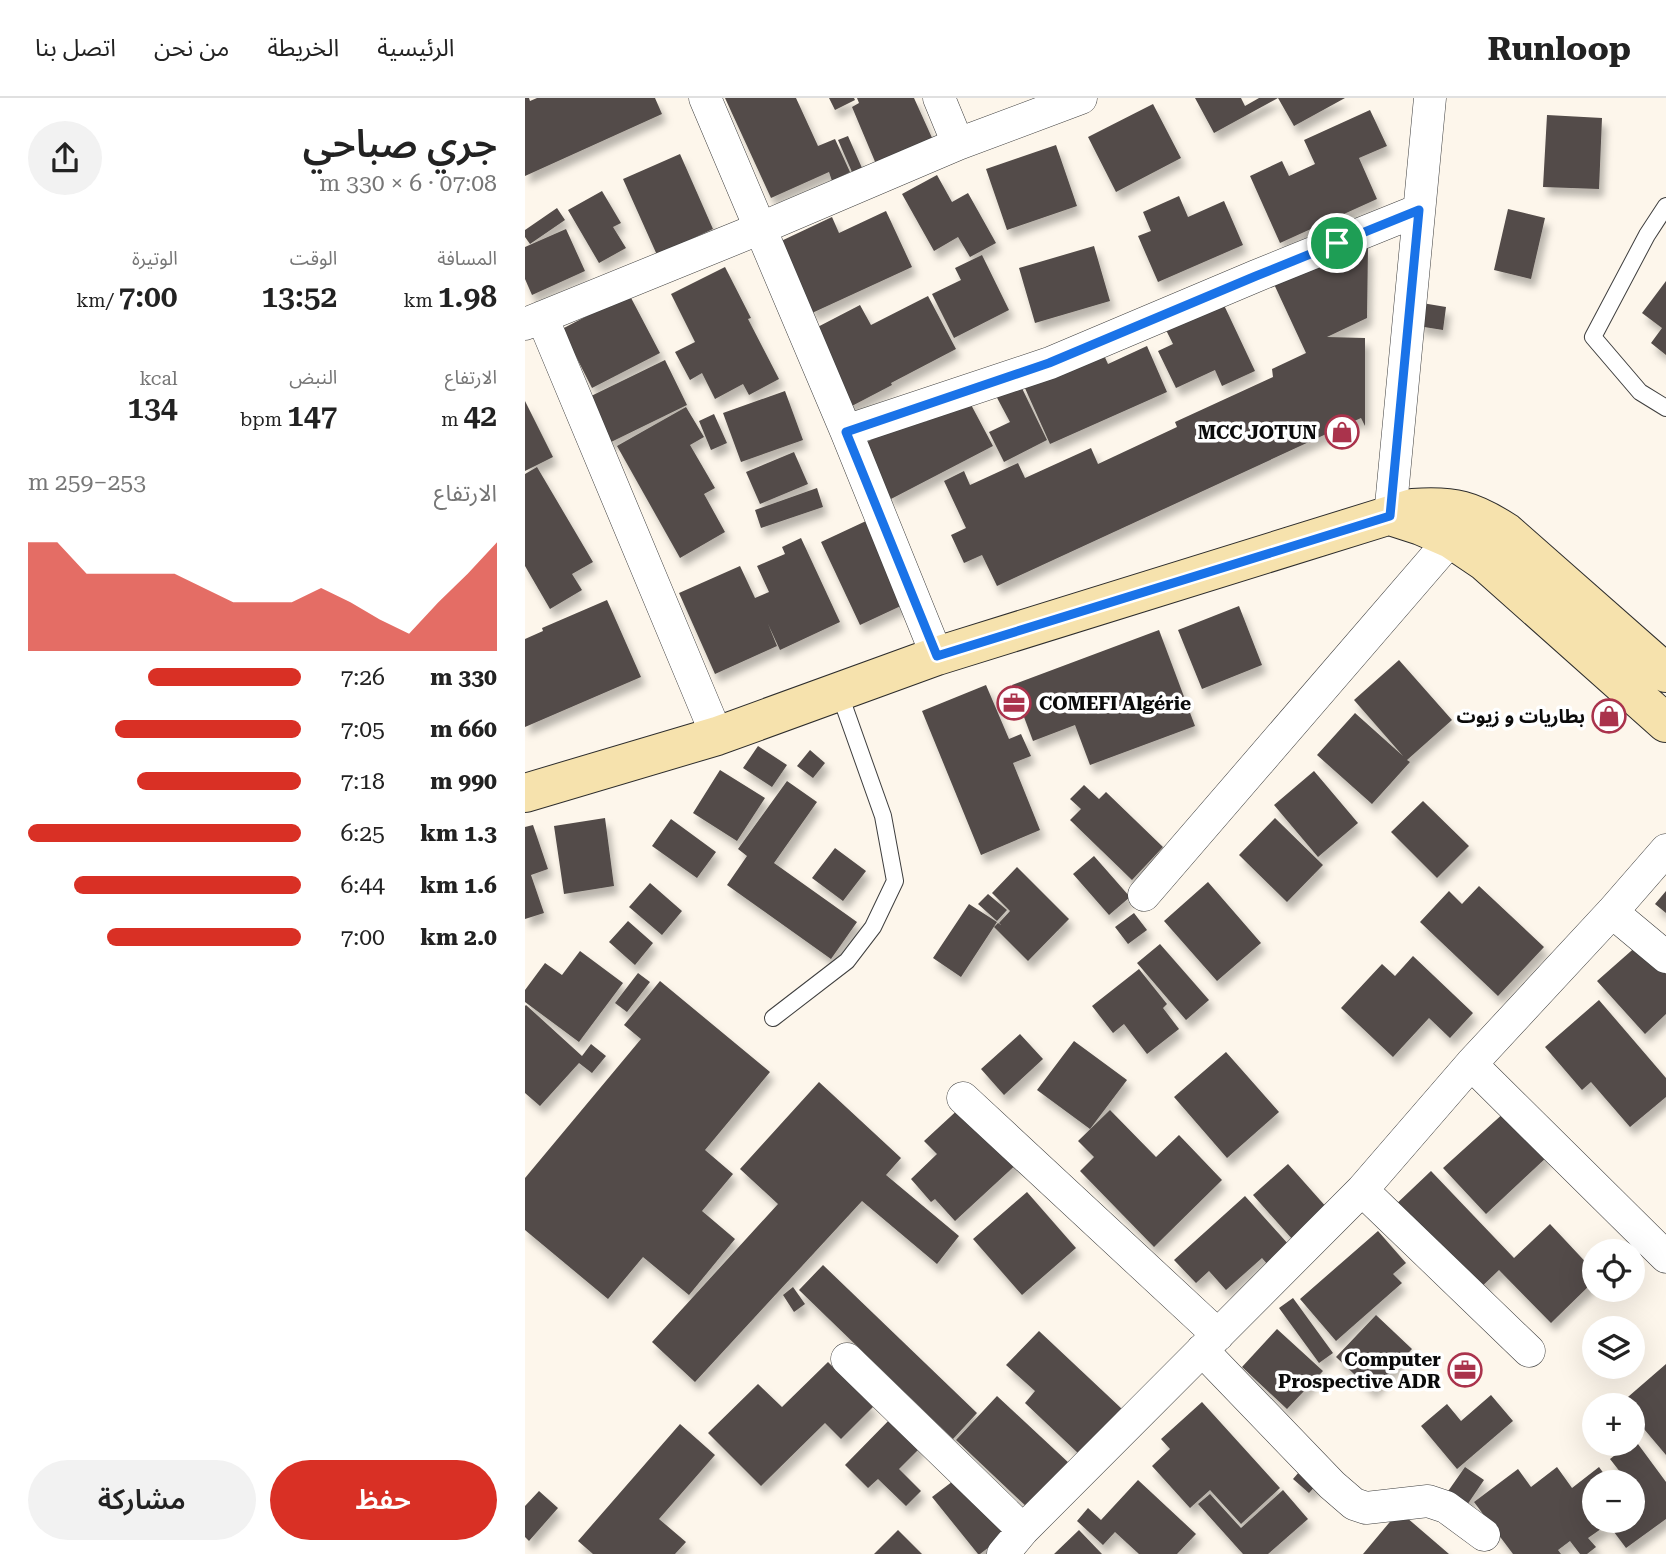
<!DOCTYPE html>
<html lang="ar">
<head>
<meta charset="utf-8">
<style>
	:root { --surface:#fff; --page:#f2f2f2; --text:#222; --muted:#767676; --line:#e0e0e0; --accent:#d93025 }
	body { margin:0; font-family:"Roboto Serif","Noto Sans Arabic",serif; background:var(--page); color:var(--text); direction:rtl; height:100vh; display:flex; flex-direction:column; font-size:26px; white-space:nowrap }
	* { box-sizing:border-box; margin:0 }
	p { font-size:23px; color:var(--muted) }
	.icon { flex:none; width:38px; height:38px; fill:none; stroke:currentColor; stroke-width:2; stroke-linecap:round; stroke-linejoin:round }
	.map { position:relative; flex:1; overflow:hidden; direction:ltr }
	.drawer { display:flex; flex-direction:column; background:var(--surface); width:525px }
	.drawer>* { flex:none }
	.fabs { position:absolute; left:1057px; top:1141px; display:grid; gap:14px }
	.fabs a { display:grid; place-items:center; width:63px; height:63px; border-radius:50%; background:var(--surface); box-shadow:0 7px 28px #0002; font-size:35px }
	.pin { position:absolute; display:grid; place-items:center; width:60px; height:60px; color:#fff; margin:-30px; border:4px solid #fff; border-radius:50%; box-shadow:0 2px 7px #0007 }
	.round { display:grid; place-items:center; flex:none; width:74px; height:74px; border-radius:37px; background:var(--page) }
	.headline { display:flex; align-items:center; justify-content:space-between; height:119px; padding:0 28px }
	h1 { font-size:38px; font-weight:600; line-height:52px }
	.stats { display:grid; grid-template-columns:repeat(3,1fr); gap:10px; height:119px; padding:7px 28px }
	.stats div { display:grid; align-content:center }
	.stats b { font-size:30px; font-weight:600 }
	.stats small { font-size:19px; font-weight:400 }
	.stats p { font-size:19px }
	.chart { height:196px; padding:14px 28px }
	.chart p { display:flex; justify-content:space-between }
	.chart svg { width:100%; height:126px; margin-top:7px; fill:var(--accent); opacity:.7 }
	.cta { display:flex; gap:14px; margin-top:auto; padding:14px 28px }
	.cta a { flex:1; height:80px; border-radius:42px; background:var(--accent); color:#fff; font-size:28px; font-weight:600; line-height:80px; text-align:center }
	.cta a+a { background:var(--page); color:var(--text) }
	ul { padding:0 28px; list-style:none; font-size:23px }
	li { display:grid; grid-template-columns:112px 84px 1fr; align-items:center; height:52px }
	li i { height:18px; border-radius:9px; background:var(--accent) }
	header { display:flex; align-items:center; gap:42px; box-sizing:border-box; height:98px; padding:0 35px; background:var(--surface); border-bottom:2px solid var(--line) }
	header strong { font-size:33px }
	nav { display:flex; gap:38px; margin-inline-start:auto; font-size:24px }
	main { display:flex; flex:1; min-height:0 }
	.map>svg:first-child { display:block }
	.building { fill:#524b48; filter:url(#shadow) }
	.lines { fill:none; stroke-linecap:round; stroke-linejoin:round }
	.service-casing { stroke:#3e3e3e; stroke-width:18 }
	.minor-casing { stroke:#3e3e3e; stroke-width:33 }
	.secondary-casing { stroke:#2d2d2d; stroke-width:40 }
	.service { stroke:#fff; stroke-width:16 }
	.minor { stroke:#fff; stroke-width:32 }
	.secondary { stroke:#f6e2ad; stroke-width:38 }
	.route-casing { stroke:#fff; stroke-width:14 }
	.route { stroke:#1a73e8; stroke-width:9 }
	.labels { text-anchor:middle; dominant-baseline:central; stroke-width:7; stroke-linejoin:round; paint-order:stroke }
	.poi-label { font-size:19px; font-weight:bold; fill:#0b0b0b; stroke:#fff; text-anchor:end }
</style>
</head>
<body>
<header>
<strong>Runloop</strong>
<nav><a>الرئيسية</a><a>الخريطة</a><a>من نحن</a><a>اتصل بنا</a></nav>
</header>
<main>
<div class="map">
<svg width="1141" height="1456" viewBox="0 0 1141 1456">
	<defs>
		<filter id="shadow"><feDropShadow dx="4.5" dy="8" stdDeviation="3.5" flood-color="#0004"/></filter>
	</defs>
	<rect width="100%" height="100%" fill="#fdf6eb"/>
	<path class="building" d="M 0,0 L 4,0 L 5,3 L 12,0 L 130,0 L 137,16 L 0,78 Z
		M 200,0 L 271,0 L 293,48 L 310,41 L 325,74 L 307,83 L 304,74 L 246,100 Z
		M 304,0 L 329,0 L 330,2 L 310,12 Z
		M 332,0 L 389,0 L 408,42 L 351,66 L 327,9 L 334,5 Z
		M 670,0 L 716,0 L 720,8 L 734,0 L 820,0 L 769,28 L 753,0 L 689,35 Z
		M 628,6 L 656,60 L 591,94 L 563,39 Z
		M 845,12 L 862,48 L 834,60 L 852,101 L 755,145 L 725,78 L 757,63 L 764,78 L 790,66 L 779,42 Z
		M 1022,17 L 1077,20 L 1074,91 L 1018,89 Z
		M 323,38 L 337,70 L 327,74 L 313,42 Z
		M 531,47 L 552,108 L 482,132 L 461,71 Z
		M 155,56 L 188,131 L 132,157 L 98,81 Z
		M 412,77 L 427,104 L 443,95 L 471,145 L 445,159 L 433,139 L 409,153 L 377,96 Z
		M 77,93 L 96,125 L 88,129 L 101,150 L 74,165 L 43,112 Z
		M 654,98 L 663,119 L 699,103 L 718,147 L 633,184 L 613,138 L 626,133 L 618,114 Z
		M 32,110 L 40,122 L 5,146 L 0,139 L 0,132 Z
		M 983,111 L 1020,120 L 1006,181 L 969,172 Z
		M 361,113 L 387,169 L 287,215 L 254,144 L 307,119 L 314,135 Z
		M 41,131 L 60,173 L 7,197 L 0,181 L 0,149 Z
		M 569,148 L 585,203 L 510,225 L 494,170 Z
		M 843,148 L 842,220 L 802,239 L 840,240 L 840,328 L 836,320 L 472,488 L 457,457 L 439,465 L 426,437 L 441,430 L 419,383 L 439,373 L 445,387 L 493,365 L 500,380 L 566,350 L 573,366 L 652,329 L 650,324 L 748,279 L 747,271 L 781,255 L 748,184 Z
		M 457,157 L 484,212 L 429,240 L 407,196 L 436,182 L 430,170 Z
		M 200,169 L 226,220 L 223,221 L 254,281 L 224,297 L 218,286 L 190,301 L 177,275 L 165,282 L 150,254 L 170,244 L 146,196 Z
		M 1141,183 L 1141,257 L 1126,245 L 1137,230 L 1117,215 Z
		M 104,196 L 135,255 L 67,290 L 37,231 Z
		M 403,198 L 431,251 L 366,285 L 367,287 L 323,310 L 283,234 L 335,207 L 346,227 Z
		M 698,205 L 730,273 L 697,288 L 690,272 L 651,290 L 633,253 L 648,246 L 641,232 Z
		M 897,205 L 921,209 L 918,232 L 893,228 Z
		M 622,248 L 642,294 L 525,346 L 499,288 L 577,253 L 583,266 Z
		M 140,262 L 162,307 L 84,345 L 62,300 Z
		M 494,284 L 522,342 L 479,364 L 464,334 L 485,324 L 470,296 Z
		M 260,293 L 278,342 L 216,364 L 198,315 Z
		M 443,301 L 468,348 L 366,401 L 338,346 L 396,316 L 400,324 Z
		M 0,303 L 28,359 L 0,373 Z
		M 161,309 L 179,339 L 165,347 L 190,390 L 179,396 L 200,434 L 155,460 L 92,348 Z
		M 189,316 L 202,345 L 186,352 L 174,323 Z
		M 269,354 L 283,386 L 235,406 L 221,374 Z
		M 12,369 L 68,464 L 47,476 L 57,492 L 25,511 L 0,468 L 0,376 Z
		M 292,390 L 298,409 L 236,430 L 230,412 Z
		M 341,423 L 380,506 L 335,527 L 296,444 Z
		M 276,440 L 315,524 L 255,552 L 243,526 L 252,548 L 190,576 L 154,495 L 215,468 L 230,500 L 244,494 L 232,468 L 260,456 L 257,449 Z
		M 82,502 L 116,579 L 0,629 L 0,541 L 18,533 L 17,530 Z
		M 714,508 L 737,567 L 677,591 L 653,532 Z
		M 634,532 L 670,628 L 565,667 L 550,627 L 508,643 L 487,587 Z
		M 874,562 L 927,622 L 882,662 L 885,664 L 847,706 L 792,657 L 830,615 L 878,658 L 829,602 Z
		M 461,587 L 484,641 L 496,636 L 506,658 L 488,665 L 515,732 L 456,757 L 397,613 Z
		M 233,648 L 262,667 L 247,689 L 218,670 Z
		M 285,652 L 300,665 L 288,680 L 272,668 Z
		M 195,672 L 240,700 L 212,743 L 168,715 Z
		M 789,673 L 833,725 L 793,759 L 749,707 Z
		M 262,683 L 292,704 L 249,765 L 332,824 L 306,861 L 202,787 L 222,758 L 213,751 Z
		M 559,687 L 574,701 L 581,694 L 638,749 L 607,782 L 545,722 L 556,711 L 545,701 Z
		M 898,703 L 944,748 L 912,780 L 866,734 Z
		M 80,720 L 89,788 L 39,796 L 29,728 Z
		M 750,720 L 798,767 L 762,804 L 714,757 Z
		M 146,721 L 191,754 L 172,780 L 127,748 Z
		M 8,727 L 23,771 L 6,777 L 19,815 L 0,821 L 0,729 Z
		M 310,750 L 341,773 L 318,803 L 287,780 Z
		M 569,758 L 605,799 L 584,817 L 548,776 Z
		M 492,769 L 544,821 L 503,863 L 469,829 L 473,825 L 476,827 L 474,825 L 485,813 L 467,795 Z
		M 683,784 L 736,845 L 692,883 L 639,823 Z
		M 125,785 L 157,813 L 137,837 L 104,809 Z
		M 954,788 L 1019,849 L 973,898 L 895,824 L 924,793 L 937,806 Z
		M 1141,793 L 1141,815 L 1130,806 Z
		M 463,796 L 482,812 L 472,823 L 453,806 Z
		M 444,806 L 472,824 L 436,879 L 408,860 Z
		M 609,815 L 622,832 L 603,846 L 590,829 Z
		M 103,823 L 128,845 L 110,867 L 84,844 Z
		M 635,846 L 684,902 L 661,922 L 612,865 Z
		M 1114,846 L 1141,876 L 1141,916 L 1120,936 L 1072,883 Z
		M 55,853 L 98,885 L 54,944 L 0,904 L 0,892 L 20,865 L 37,877 Z
		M 888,858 L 948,915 L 925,940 L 904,920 L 868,959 L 816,910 L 857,866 L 870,878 Z
		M 614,871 L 642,906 L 638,910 L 654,931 L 622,956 L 599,926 L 588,935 L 567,908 Z
		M 113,875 L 125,884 L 102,914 L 90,905 Z
		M 135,883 L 245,974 L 180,1052 L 208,1076 L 177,1113 L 210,1141 L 164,1197 L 118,1159 L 83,1201 L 0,1132 L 0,1080 L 116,941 L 99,927 Z
		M 1074,902 L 1141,980 L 1141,999 L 1105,1029 L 1066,984 L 1057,992 L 1020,949 Z
		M 1,907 L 57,958 L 66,946 L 81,958 L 67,975 L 54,965 L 15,1008 L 0,995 L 0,908 Z
		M 495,936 L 518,961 L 479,997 L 456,971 Z
		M 549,943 L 602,982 L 565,1031 L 512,992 Z
		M 701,954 L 754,1014 L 702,1060 L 649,999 Z
		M 294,984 L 376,1060 L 361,1077 L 434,1138 L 412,1166 L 337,1103 L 170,1284 L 127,1244 L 253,1106 L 215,1071 Z
		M 438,1007 L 496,1062 L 430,1123 L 410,1101 L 406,1104 L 386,1081 L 412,1056 L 399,1043 Z
		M 585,1012 L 631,1059 L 654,1037 L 697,1082 L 629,1149 L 555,1073 L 569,1059 L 553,1043 Z
		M 981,1013 L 1023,1058 L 961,1116 L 918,1070 Z
		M 763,1066 L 803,1111 L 768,1142 L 728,1097 Z
		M 906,1073 L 989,1160 L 1025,1126 L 1069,1173 L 1069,1183 L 1026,1225 L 974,1172 L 949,1196 L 867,1110 Z
		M 502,1094 L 551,1150 L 497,1197 L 448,1141 Z
		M 720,1098 L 765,1148 L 743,1167 L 737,1160 L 701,1192 L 684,1173 L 671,1185 L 649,1162 Z
		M 853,1133 L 881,1165 L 868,1176 L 877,1185 L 811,1243 L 775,1201 Z
		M 298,1167 L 452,1315 L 428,1341 L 274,1192 Z
		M 268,1189 L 280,1206 L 269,1214 L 258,1197 Z
		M 768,1200 L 808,1255 L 794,1265 L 754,1210 Z
		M 851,1217 L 887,1251 L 847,1293 L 811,1259 Z
		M 752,1231 L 798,1273 L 762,1311 L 717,1269 Z
		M 514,1233 L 597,1311 L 554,1356 L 500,1305 L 510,1293 L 481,1267 Z
		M 303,1264 L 348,1309 L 316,1341 L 300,1325 L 236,1388 L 183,1335 L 233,1286 L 257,1309 Z
		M 1141,1266 L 1141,1357 L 1108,1318 L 1108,1307 L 1098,1307 L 1096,1305 Z
		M 966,1297 L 988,1323 L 932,1371 L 896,1328 L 922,1306 L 936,1323 Z
		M 472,1298 L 545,1366 L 504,1411 L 431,1342 Z
		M 677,1304 L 755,1390 L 716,1426 L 685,1392 L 665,1410 L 627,1368 L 645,1351 L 636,1341 Z
		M 372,1314 L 396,1349 L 374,1371 L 396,1393 L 381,1408 L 353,1381 L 343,1390 L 320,1367 Z
		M 155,1326 L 190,1357 L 134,1421 L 161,1444 L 150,1456 L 68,1456 L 53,1443 Z
		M 1110,1342 L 1141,1384 L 1141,1421 L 1101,1450 L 1083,1426 L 1063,1440 L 1071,1449 L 1062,1456 L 1055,1456 L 1045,1443 L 1033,1452 L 1036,1456 L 988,1456 L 949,1404 L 993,1371 L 1006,1389 L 1032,1369 L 1047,1390 L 1074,1369 L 1085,1384 L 1069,1384 L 1069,1423 L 1108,1423 L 1108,1398 L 1111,1395 L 1108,1391 L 1108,1384 L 1103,1384 L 1085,1361 Z
		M 780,1367 L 796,1382 L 784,1395 L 768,1381 Z
		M 940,1369 L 959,1382 L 938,1413 L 919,1399 Z
		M 440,1374 L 485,1433 L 455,1456 L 453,1456 L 407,1399 Z
		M 613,1382 L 671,1436 L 652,1456 L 614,1456 L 590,1434 L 578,1447 L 552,1423 L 563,1410 L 576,1422 Z
		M 758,1392 L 783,1421 L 743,1456 L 718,1456 L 673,1406 L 685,1396 L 716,1430 Z
		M 14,1393 L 33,1410 L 4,1443 L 0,1439 L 0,1408 Z
		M 874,1413 L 924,1456 L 838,1456 Z
		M 373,1432 L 397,1456 L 349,1456 Z
		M 554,1432 L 577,1456 L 529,1456 Z"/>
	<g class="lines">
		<defs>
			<path id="service" d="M 1141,108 L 1122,137 L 1068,239 L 1115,294 L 1141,310
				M 248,920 L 322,863 L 348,829 L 370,783 L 358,718 L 314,594"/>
			<path id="minor" d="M 180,0 L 321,333 L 412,558
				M 414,0 L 433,46
				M 17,219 L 192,638
				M 0,226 L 236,130 L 433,46 L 556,0
				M 321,333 L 525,265 L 731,178 L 894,112
				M 865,418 L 905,0
				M 619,797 L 926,441
				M 1087,814 L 1141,859
				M 946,966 L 1141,1159
				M 438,1000 L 693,1237
				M 837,1092 L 1004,1253
				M 677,1252 L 807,1387 L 829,1406 L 841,1410 L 903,1403 L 921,1409 L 959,1437
				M 322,1261 L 498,1432
				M 478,1456 L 498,1432 L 837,1092 L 946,966 L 1087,814 L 1141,752"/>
			<path id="secondary" d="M 865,418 L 896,428 L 926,441 L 960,464 L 1141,625
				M 0,695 L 192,638 L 412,558 L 888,410 C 929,407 947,412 981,434 L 1141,575"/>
		</defs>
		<use href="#service" class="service-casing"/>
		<use href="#minor" class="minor-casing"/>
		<use href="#secondary" class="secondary-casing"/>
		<use href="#service" class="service"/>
		<use href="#minor" class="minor"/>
		<use href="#secondary" class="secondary"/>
	</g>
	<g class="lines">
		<defs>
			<path id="route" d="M 894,112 L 865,418 L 412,558 L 321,334 L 524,265 L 731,178 Z"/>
		</defs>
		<use href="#route" class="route-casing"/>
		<use href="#route" class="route"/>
	</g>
	<defs>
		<symbol id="shop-ring" viewBox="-11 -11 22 22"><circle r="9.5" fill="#fff" stroke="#aa334c" stroke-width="1.5"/><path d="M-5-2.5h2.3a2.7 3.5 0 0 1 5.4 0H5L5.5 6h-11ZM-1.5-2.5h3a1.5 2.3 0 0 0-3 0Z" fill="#aa334c"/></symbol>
		<symbol id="office-ring" viewBox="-11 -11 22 22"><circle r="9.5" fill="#fff" stroke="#aa334c" stroke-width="1.5"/><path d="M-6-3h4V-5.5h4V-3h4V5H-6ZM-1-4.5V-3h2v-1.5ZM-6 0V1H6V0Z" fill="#aa334c"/></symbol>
	</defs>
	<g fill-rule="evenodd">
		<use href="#shop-ring" x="798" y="315" width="38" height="38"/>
		<use href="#office-ring" x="470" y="586" width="38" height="38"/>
		<use href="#shop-ring" x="1065" y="599" width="38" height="38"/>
		<use href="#office-ring" x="921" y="1253" width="38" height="38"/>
	</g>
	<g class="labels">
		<g class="poi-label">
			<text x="792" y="334">MCC JOTUN</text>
			<text x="514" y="605" text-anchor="start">COMEFI Algérie</text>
			<text x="1060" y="618">بطاريات و زيوت</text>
			<text x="916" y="1261">Computer<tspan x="916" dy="22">Prospective ADR</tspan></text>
		</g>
	</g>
</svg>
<div class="fabs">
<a><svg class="icon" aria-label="locate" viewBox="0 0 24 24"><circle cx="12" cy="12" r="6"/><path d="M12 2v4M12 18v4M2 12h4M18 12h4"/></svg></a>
<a><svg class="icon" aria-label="layers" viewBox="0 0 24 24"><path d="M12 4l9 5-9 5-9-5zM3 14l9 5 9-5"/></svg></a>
<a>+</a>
<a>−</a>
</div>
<div class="pin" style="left:812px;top:145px;background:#1e9e55"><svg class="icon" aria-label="arrive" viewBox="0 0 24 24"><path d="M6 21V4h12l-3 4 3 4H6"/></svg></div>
</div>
<section class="drawer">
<div class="headline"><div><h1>جري صباحي</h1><p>07:08 · 6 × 330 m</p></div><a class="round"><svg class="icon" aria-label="share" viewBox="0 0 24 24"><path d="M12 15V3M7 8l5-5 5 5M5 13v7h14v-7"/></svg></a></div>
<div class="stats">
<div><p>المسافة</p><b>1.98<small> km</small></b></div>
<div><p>الوقت</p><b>13:52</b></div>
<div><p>الوتيرة</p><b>7:00<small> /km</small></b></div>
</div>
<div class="stats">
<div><p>الارتفاع</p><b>42<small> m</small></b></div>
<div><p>النبض</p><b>147<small> bpm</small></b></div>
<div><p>kcal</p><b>134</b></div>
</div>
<div class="chart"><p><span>الارتفاع</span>253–259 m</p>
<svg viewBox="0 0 160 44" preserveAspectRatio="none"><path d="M0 44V6L10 6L20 17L30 17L40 17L50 17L60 22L70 27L80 27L90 27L100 22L110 27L120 33L130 38L140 27L150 17L160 6V44z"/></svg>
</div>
<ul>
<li><b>330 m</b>7:26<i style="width:56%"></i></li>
<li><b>660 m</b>7:05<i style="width:68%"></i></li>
<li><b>990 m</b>7:18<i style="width:60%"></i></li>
<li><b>1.3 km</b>6:25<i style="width:100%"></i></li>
<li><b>1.6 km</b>6:44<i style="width:83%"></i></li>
<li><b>2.0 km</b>7:00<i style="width:71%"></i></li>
</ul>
<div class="cta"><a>حفظ</a><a>مشاركة</a></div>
</section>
</main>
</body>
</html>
